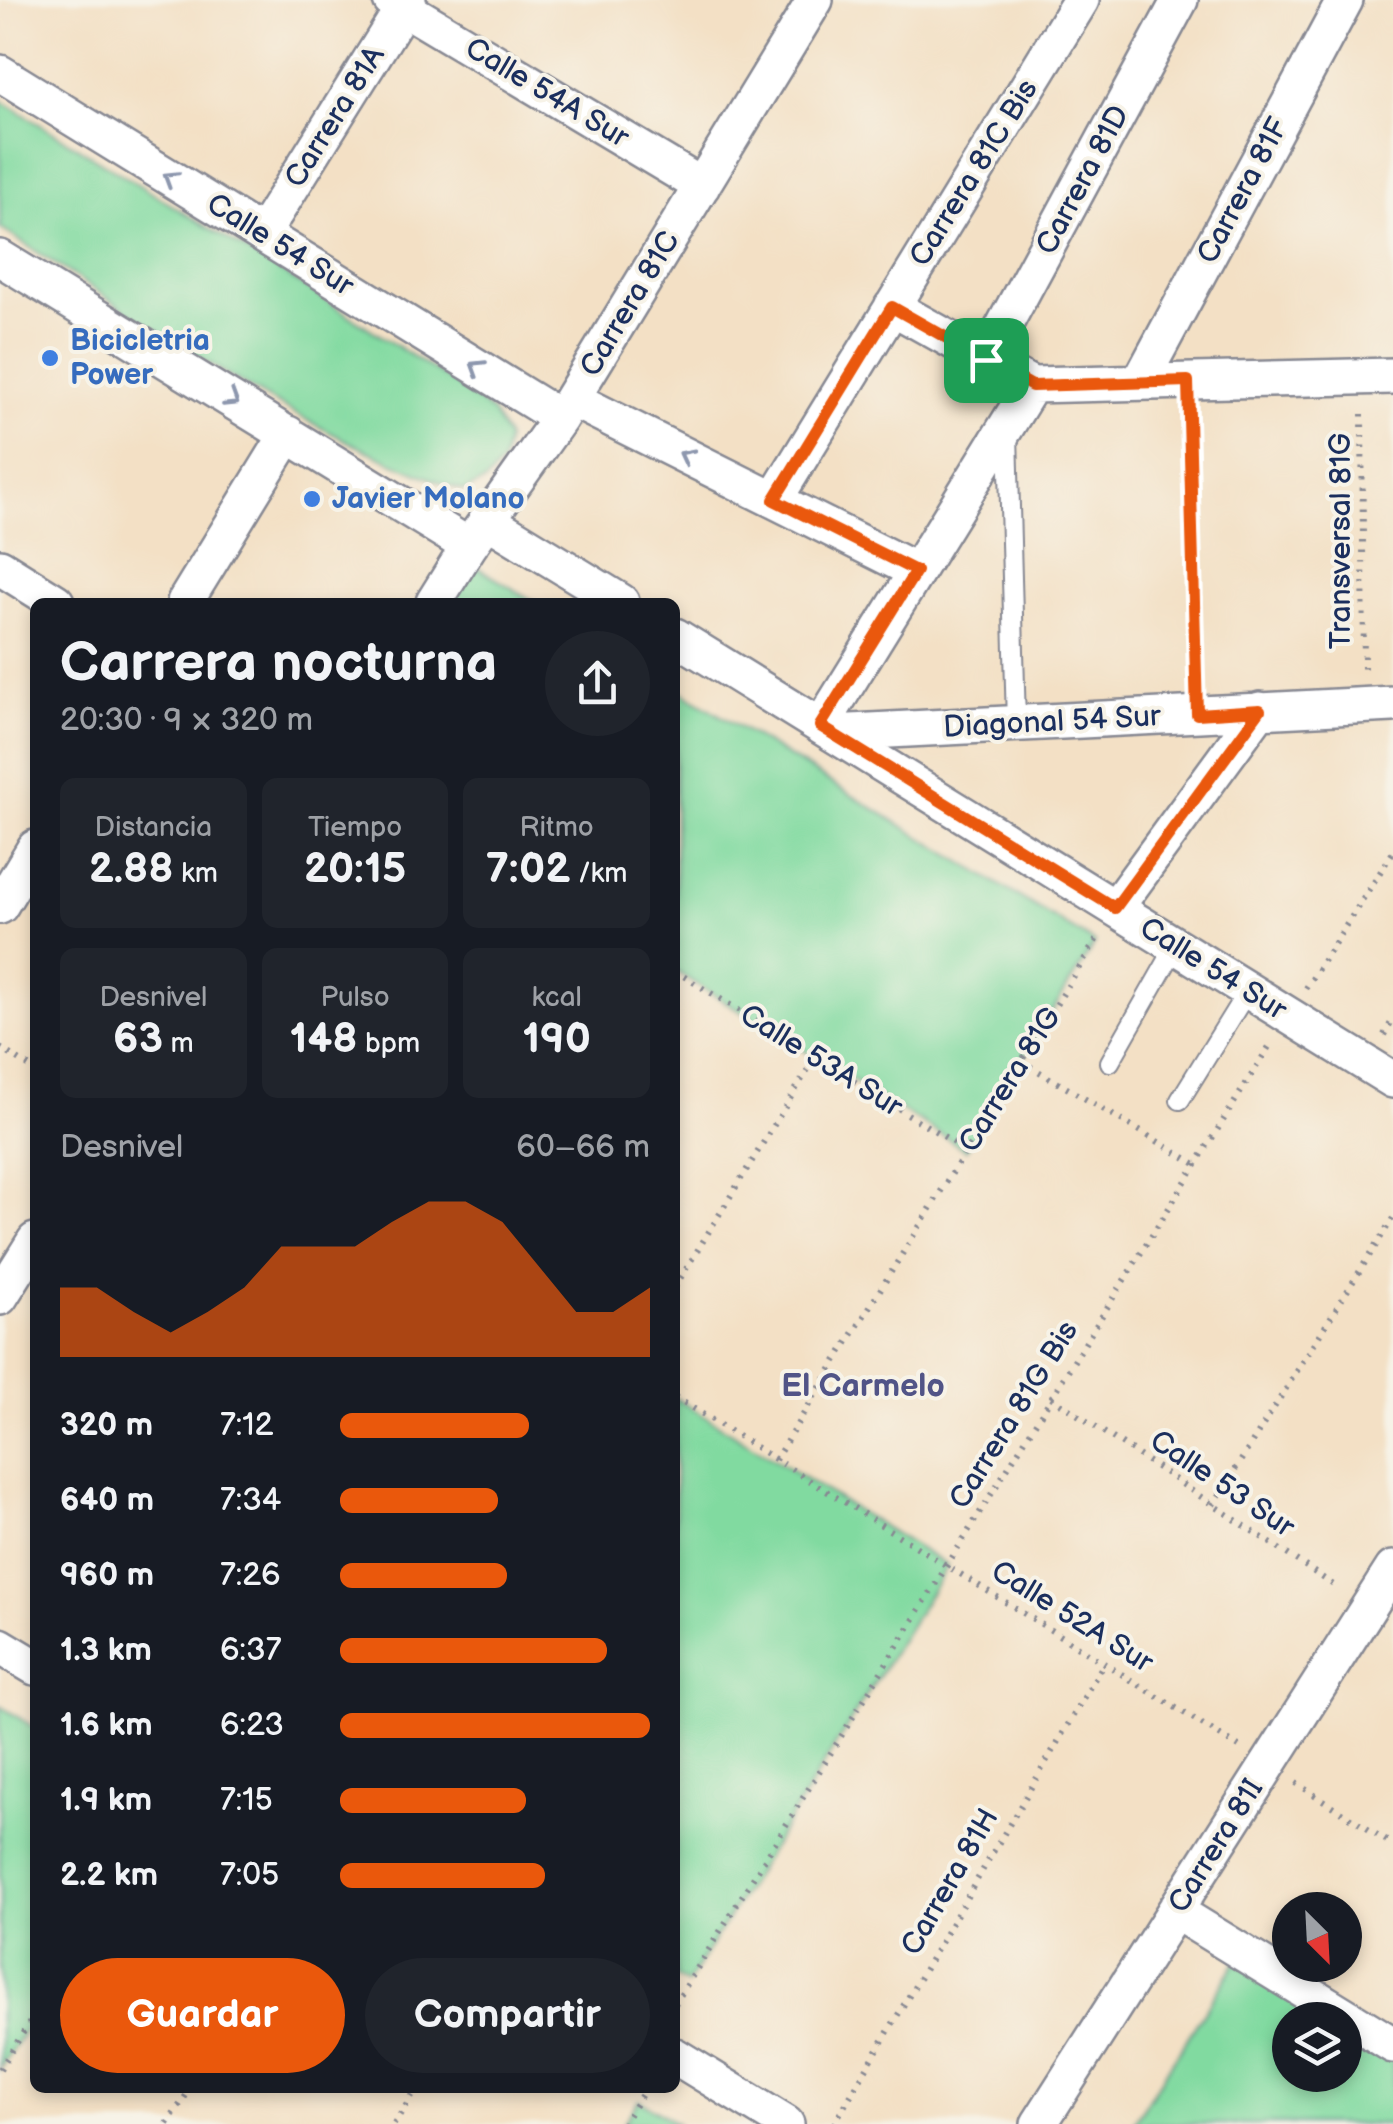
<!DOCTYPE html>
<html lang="es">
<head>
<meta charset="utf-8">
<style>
	:root { --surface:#171b24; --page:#20242c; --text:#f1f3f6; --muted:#9ea1a6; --accent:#ea580c }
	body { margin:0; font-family:"Balsamiq Sans",sans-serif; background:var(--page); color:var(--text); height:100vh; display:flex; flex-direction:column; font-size:38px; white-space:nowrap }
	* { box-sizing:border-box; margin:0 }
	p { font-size:32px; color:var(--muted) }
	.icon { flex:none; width:55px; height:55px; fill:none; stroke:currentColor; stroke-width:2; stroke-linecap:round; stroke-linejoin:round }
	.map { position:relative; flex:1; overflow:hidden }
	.panel { position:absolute; left:30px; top:598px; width:650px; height:1495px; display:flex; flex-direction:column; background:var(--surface); border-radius:15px; box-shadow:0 5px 15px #0003 }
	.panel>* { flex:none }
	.needle { width:65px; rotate:156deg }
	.controls { position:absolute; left:1272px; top:1892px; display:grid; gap:20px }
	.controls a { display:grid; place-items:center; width:90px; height:90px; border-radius:50%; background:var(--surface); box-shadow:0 5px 15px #0003; font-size:50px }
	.pin { position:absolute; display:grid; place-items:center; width:85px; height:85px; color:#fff; margin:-42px; border-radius:20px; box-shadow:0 5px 15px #0006 }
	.round { display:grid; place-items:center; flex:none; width:105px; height:105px; border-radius:52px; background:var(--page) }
	.overview { display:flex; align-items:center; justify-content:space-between; height:170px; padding:0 30px }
	h1 { font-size:55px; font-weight:700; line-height:75px }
	.metrics { display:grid; grid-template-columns:repeat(3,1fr); gap:15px; height:170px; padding:10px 30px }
	.metrics div { display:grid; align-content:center; border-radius:15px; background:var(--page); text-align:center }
	.metrics b { font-size:42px; font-weight:700 }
	.metrics small { font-size:28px; font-weight:400 }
	.metrics p { font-size:28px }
	.chart { height:280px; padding:20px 30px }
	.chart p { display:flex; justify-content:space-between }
	.chart svg { width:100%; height:180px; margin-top:10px; fill:var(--accent); opacity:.7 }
	.action { display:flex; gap:20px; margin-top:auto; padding:20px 30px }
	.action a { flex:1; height:115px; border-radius:60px; background:var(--accent); color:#fff; font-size:40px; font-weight:700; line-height:115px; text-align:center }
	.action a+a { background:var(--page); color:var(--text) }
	ul { padding:0 30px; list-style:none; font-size:32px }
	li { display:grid; grid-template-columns:160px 120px 1fr; align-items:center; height:75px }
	li i { height:25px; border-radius:12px; background:var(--accent) }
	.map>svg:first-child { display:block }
	.green { fill:#81daa0; stroke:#4e847f; stroke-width:2.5 }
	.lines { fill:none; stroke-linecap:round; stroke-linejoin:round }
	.lane-casing { stroke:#878892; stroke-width:22 }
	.street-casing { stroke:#878892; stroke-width:40 }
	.path { stroke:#878892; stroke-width:6; stroke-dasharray:2.5 8; stroke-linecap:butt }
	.lane { stroke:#fff; stroke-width:18 }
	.street { stroke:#fff; stroke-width:35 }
	.oneway { stroke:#8d97ae }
	.route-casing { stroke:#fff; stroke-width:20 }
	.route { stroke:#ea580c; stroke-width:12 }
	.shop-dot { fill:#3f7fe0; stroke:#f7f3e8; stroke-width:4 }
	.labels { text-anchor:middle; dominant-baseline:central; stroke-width:8; stroke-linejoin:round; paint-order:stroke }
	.street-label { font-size:30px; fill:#1b2f5e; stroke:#f7f3e8 }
	.shop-label { font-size:30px; font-weight:bold; fill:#366cbe; stroke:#f7f3e8; text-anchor:start }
	.neighbourhood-label { font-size:32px; font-weight:bold; fill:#515487; stroke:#f7f3e8 }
</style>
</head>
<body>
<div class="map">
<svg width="1393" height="2124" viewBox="0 0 1393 2124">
	<rect width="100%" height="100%" fill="#f7f3e8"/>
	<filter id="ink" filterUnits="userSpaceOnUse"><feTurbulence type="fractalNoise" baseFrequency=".01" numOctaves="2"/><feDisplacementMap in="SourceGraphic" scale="20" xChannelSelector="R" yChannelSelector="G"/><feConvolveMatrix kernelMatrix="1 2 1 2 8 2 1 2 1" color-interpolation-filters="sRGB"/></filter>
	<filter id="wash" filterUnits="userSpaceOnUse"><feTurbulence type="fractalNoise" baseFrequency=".0048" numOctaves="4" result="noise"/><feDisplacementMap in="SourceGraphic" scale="40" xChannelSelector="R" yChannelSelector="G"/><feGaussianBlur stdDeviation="2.25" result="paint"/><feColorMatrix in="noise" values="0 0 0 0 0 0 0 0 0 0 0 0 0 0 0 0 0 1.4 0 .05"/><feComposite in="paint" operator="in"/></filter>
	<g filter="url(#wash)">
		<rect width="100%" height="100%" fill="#f3e0c5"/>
		<path class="green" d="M 0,100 L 291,278 L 457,385 L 492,412 L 507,439 L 502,462 L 486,481 L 464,491 C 295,431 150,324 0,228 Z
			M 470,563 L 535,602 L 442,602 Z
			M 675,688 L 1095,943 L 966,1150 L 675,971 Z
			M 675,1398 L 947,1566 L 687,1984 L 675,1977 Z
			M 0,1706 L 35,1728 L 35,2014 L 0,2069 Z
			M 1236,1962 L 1329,2020 L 1290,2020 L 1290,2075 L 1345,2075 L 1345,2030 L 1393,2060 L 1393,2124 L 1133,2124 Z
			M 639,2100 L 678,2124 L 623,2124 Z"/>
	</g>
	<g filter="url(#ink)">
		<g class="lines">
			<defs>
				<path id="lane" d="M 1008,434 L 1016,723
					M 1110,1062 L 1176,946
					M 1180,1100 L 1248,990"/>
				<path id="street" d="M 391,0 L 702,186
					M 0,73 L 560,418
					M 262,234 L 408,0
					M 0,258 L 469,546
					M 892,307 L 1032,385
					M 986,359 L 1180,0
					M 1140,382 L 1345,0
					M 1032,385 L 1393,376
					M 572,399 L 916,571
					M 774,500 L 1081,0
					M 487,520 L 621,602
					M 0,567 L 56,602
					M 185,602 L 288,434
					M 434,602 L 469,546 L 560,418 L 815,0
					M 675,636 L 1393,1080
					M 821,726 L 1032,385
					M 832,733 L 1393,704
					M 0,906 L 35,848
					M 1115,908 L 1260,710
					M 0,1297 L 35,1241
					M 0,1646 L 35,1667
					M 1175,1911 L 1393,2045
					M 675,2056 L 786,2124
					M 1039,2124 L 1393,1569"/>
			</defs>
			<use href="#lane" class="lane-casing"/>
			<use href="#street" class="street-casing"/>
			<path class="path" d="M 1362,414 L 1364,671
				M 1189,417 L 1196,680
				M 675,971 L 966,1150
				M 1306,988 L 1393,852
				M 1384,1035 L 1393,1019
				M 0,1048 L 35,1070
				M 1021,1061 L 1196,1164
				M 675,1287 L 815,1058
				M 675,1397 L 1239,1747
				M 1051,1397 L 1338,1588
				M 775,1460 L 1098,937
				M 1213,1505 L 1393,1218
				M 1296,1783 L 1393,1845
				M 675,2004 L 1270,1045
				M 0,2069 L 35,2014
				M 167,2124 L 191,2088
				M 394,2124 L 417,2088
				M 623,2124 L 646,2088
				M 834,2124 L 1104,1663"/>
			<use href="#lane" class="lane"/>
			<use href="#street" class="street"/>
		</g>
		<defs><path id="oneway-chevron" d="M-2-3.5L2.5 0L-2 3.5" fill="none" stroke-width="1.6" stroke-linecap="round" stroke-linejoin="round" transform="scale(2.5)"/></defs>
		<g class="oneway">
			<use href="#oneway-chevron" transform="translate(170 178) rotate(-148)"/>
			<use href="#oneway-chevron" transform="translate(477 367) rotate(-148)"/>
			<use href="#oneway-chevron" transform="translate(232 400) rotate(32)"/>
			<use href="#oneway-chevron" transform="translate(686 456) rotate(-153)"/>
		</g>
	</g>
	<g class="lines" filter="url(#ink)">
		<defs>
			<path id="route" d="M 892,307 L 1032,386 L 1188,381 L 1197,714 L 1260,710 L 1115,908 L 820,726 L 916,571 L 774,500 Z"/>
		</defs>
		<use href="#route" class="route-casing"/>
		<use href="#route" class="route"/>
	</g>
	<g class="shop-dot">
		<circle cx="50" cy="358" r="10"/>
		<circle cx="312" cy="499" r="10"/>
	</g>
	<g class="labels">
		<g class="street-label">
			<text transform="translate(547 93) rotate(31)">Calle 54A Sur</text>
			<text transform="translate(335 117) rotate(-58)">Carrera 81A</text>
			<text transform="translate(974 173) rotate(-58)">Carrera 81C Bis</text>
			<text transform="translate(1083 180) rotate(-62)">Carrera 81D</text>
			<text transform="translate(1243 191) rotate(-62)">Carrera 81F</text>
			<text transform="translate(280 245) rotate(32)">Calle 54 Sur</text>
			<text transform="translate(630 304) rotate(-59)">Carrera 81C</text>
			<text transform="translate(1341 541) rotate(-90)">Transversal 81G</text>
			<text transform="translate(1052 722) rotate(-3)">Diagonal 54 Sur</text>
			<text transform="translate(1213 969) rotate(32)">Calle 54 Sur</text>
			<text transform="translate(821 1061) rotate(32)">Calle 53A Sur</text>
			<text transform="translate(1010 1080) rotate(-58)">Carrera 81G</text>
			<text transform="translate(1014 1415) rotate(-58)">Carrera 81G Bis</text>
			<text transform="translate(1222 1484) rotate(34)">Calle 53 Sur</text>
			<text transform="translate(1072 1617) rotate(32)">Calle 52A Sur</text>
			<text transform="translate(1216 1846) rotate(-58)">Carrera 81I</text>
			<text transform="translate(950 1882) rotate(-60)">Carrera 81H</text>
		</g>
		<g class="shop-label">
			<text x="70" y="341">Bicicletria<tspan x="70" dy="34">Power</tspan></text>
			<text x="332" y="499">Javier Molano</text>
		</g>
		<g class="neighbourhood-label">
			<text x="863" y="1386">El Carmelo</text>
		</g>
	</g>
</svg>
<div class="controls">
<a><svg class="needle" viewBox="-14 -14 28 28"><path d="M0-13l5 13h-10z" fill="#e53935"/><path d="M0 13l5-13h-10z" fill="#9ea1a6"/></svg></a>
<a><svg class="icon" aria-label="layers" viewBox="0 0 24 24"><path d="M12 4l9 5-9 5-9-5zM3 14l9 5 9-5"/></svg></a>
</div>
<div class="pin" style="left:986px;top:360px;background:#1e9e55"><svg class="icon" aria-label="arrive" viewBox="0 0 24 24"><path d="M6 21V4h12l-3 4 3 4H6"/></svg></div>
<section class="panel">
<div class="overview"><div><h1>Carrera nocturna</h1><p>20:30 · 9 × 320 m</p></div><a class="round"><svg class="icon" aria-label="share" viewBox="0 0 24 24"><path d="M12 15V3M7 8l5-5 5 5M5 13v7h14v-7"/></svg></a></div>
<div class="metrics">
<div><p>Distancia</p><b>2.88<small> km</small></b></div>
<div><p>Tiempo</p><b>20:15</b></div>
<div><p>Ritmo</p><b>7:02<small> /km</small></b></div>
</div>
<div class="metrics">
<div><p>Desnivel</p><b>63<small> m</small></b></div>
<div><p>Pulso</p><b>148<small> bpm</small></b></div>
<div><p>kcal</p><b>190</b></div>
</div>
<div class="chart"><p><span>Desnivel</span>60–66 m</p>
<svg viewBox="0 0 160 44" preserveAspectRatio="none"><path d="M0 44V27L10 27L20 33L30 38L40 33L50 27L60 17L70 17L80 17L90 11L100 6L110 6L120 11L130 22L140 33L150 33L160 27V44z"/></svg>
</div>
<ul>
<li><b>320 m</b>7:12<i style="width:61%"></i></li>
<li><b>640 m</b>7:34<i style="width:51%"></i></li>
<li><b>960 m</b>7:26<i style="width:54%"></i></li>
<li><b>1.3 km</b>6:37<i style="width:86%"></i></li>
<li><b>1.6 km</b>6:23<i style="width:100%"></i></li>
<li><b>1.9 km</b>7:15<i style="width:60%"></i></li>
<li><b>2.2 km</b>7:05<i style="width:66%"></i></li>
</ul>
<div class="action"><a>Guardar</a><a>Compartir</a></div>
</section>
</div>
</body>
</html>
